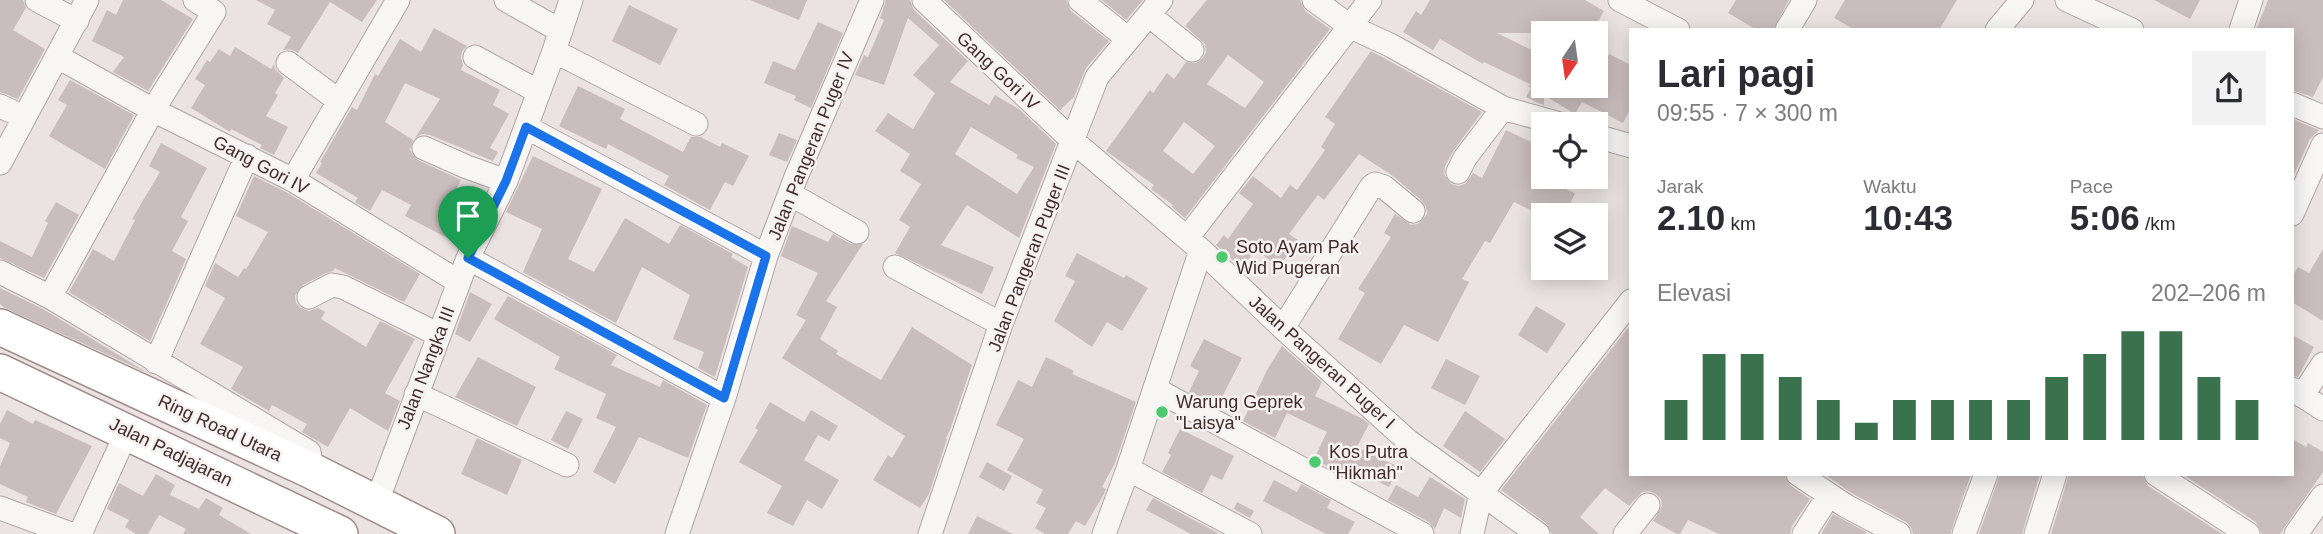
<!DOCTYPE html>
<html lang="id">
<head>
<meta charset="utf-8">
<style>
	:root { --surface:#fff; --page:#f2f2f3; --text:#2b2b33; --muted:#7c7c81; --accent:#3a724e }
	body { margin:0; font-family:Arial,sans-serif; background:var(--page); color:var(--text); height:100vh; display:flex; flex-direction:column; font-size:26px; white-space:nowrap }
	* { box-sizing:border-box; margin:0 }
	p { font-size:23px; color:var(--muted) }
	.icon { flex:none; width:38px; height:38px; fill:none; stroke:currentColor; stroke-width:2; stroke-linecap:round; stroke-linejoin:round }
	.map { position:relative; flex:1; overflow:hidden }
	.sheet { position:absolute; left:1629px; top:28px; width:665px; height:448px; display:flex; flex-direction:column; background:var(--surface); border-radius:0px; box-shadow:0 4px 18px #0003 }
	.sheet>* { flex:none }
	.needle { width:46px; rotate:193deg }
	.buttons { position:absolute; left:1531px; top:21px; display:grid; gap:14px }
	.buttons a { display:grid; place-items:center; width:77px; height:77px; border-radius:0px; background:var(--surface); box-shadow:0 4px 18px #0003; font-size:35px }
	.pin { position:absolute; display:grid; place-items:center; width:60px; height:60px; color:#fff; margin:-72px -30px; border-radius:50% 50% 50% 0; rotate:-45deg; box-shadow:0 0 7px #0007 }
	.pin .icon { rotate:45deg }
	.round { display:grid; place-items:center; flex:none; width:74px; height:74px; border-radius:0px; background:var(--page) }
	.headline { display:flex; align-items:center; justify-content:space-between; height:119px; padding:0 28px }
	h1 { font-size:38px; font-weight:600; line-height:52px }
	.figures { display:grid; grid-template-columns:repeat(3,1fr); gap:10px; height:119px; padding:7px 28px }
	.figures div { display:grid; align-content:center }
	.figures b { font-size:35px; font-weight:600 }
	.figures small { font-size:19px; font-weight:400 }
	.figures p { font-size:19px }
	.chart { height:196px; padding:14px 28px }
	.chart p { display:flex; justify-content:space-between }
	.chart svg { width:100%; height:126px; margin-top:7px; stroke:var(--accent); stroke-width:6 }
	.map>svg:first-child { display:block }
	.building { fill:#cabdbd; fill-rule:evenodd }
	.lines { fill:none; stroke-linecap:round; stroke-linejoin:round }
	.minor-casing { stroke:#b1a5a4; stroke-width:25 }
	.highway-casing { stroke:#a08b8a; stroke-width:38 }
	.minor { stroke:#f8f5f5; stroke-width:23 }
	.highway { stroke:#fff; stroke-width:35 }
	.route-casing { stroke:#fff; stroke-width:14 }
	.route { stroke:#1a73e8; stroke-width:9 }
	.poi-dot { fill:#4dc970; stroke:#f7f2f2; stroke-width:2.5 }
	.labels { text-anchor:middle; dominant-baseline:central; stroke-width:5; stroke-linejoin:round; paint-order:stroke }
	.street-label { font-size:18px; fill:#422c2b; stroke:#f7f2f2 }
	.poi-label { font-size:18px; fill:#422c2b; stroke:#f7f2f2; text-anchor:start }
</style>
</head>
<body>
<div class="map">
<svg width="2323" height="534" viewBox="0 0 2323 534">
	<rect width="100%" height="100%" fill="#eae3e2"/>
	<path class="building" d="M 0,0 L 23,0 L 26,8 L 13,30 L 45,49 L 18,99 L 0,92 Z
		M 123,0 L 161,0 L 193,19 L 148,91 L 113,72 L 124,57 L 92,41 L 107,10 L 116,15 Z
		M 256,0 L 377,0 L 362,22 L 330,2 L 298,53 L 290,49 L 283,50 L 291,37 L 267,24 L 275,10 Z
		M 750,0 L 807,0 L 799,20 Z
		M 886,0 L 910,0 L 914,10 L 968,61 L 950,82 L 989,105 L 995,95 L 1019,109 L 1056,144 L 1019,238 L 967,205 L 941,245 L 994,267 L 982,294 L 895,253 L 910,227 L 899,220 L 921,184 L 900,171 L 910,154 L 875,131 L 888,113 L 913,129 L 935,93 L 913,75 L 939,45 L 908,18 L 884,85 L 855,75 L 864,55 L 868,57 L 884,20 L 880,18 ZM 971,127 L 1018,155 L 1016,158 L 1034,167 L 1017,194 L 955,154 Z
		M 944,0 L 1066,0 L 1071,11 L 1109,41 L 1086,68 L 1074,97 L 1060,110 Z
		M 1102,0 L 1143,0 L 1126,20 Z
		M 1207,0 L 1300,0 L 1305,11 L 1330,29 L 1185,218 L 1172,207 L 1173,205 L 1151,189 L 1154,185 L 1106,151 L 1150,90 L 1153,93 L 1167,73 L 1174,79 L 1186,62 L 1196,63 L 1203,58 L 1206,52 L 1205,44 L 1185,26 ZM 1228,55 L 1264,82 L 1245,108 L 1207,84 ZM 1184,122 L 1215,146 L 1193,174 L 1163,151 Z
		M 1430,0 L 1585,0 L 1604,11 L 1591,33 L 1497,33 L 1544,56 L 1544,86 L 1596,86 L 1596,79 L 1609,54 L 1631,65 L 1631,108 L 1623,123 L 1582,102 L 1575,114 L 1544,95 L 1544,105 L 1538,103 L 1526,97 L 1531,88 L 1527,86 L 1532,85 L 1484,62 L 1483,64 L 1440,39 L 1433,50 L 1403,32 L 1416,11 L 1421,15 Z
		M 1736,0 L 1789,0 L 1773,30 L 1757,30 L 1728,13 Z
		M 1845,0 L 1957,0 L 1939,30 L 1855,30 L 1834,18 Z
		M 2154,0 L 2200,0 L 2190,19 Z
		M 2268,0 L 2323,0 L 2323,77 L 2313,97 L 2292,90 L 2292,30 L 2256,30 Z
		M 629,5 L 678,29 L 660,65 L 612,41 Z
		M 818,22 L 843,33 L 811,108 L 794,100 L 796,96 L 764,83 L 773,61 L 795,70 Z
		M 434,28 L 467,46 L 462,51 L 461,58 L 463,65 L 461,70 L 500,90 L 493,105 L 509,114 L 490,148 L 498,152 L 493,161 L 430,135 L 422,134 L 415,138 L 440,99 L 405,83 L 385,122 L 413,140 L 410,150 L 418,160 L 461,180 L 449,202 L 474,214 L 459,244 L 405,216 L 411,205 L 382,190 L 370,211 L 355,202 L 358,198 L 316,173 L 322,163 L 320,162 L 352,107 L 357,110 L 375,74 L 378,76 L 400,39 L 421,52 Z
		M 235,47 L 271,69 L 274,64 L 275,69 L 284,78 L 275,93 L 278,95 L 266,116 L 288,127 L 274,155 L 260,148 L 262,145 L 231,129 L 230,132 L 191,108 L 205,85 L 195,79 L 207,60 L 210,62 L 219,49 L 230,56 Z
		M 1371,51 L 1482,112 L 1454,150 L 1445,166 L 1444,174 L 1451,184 L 1458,186 L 1465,184 L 1473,173 L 1482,178 L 1506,130 L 1544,148 L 1544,177 L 1549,177 L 1547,181 L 1575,193 L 1565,215 L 1541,215 L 1514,202 L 1490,243 L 1485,241 L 1462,279 L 1469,282 L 1438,342 L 1404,325 L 1381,364 L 1338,339 L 1365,293 L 1358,289 L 1391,237 L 1384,233 L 1395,214 L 1411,225 L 1418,224 L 1427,214 L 1426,207 L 1422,201 L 1393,176 L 1359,154 L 1324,200 L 1318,195 L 1289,234 L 1298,240 L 1279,267 L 1256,250 L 1241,268 L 1216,245 L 1224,235 L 1228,239 L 1253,204 L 1239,193 L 1253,176 L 1281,198 L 1290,185 L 1297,190 L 1325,150 L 1321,147 L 1335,124 L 1325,117 Z
		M 70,80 L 134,115 L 105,169 L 49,136 L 67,105 L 58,100 Z
		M 578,86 L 625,109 L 620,119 L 683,152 L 691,137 L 701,137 L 720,147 L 722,143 L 749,156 L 733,186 L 725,182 L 710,210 L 664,185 L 669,176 L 608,144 L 606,149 L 559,126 Z
		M 2292,119 L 2319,130 L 2310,139 L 2292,179 Z
		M 779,133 L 797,140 L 787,162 L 769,155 Z
		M 161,143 L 207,168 L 181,217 L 188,221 L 172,251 L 186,259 L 150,341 L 69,292 L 93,249 L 114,261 L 135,220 L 132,219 L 160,172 L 149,166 Z
		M 533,156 L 602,189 L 568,259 L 594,272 L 625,218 L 669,244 L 680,225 L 733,254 L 731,257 L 748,267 L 715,377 L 698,368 L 704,352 L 673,339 L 690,295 L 642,267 L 616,323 L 523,272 L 542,229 L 506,212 Z
		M 254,176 L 286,192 L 420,274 L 404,302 L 335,268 L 333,271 L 326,273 L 303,285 L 295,296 L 296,303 L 301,308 L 309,311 L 318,308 L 325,312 L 321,319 L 366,347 L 380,321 L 415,339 L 385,393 L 400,401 L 388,431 L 350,408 L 328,447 L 302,432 L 307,424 L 272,405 L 269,411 L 231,389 L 243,367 L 200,344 L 225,298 L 205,286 L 215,263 L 238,277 L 244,268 L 246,269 L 268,232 L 236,216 Z
		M 56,202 L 79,215 L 44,278 L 0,258 L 0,241 L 32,257 L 48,223 L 45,221 Z
		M 792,226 L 828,242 L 833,234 L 851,244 L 863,244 L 826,301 L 837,307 L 820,339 L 838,351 L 836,354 L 881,380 L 912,327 L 972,365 L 950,430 L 946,438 L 947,439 L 929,494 L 920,508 L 873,480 L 888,455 L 892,458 L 905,436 L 782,358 L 806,320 L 796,315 L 818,273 L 781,256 Z
		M 2323,249 L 2323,321 L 2292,302 L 2292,277 L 2298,267 L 2309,273 Z
		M 1077,253 L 1124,278 L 1126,275 L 1148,288 L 1122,331 L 1107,322 L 1092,347 L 1054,321 L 1075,281 L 1065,276 Z
		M 0,288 L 43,309 L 148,373 L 5,308 L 0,304 Z
		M 470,292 L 492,304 L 470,342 L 455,334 Z
		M 508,296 L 617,355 L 611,365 L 660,387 L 663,380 L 707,405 L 688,458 L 639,437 L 615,484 L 593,472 L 616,427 L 596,418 L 606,394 L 554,369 L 560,357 L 494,319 Z
		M 1536,306 L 1566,324 L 1547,353 L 1518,335 Z
		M 1628,328 L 1631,330 L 1631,474 L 1784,474 L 1790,485 L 1810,499 L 1792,526 L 1790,534 L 1719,534 L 1688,520 L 1680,534 L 1677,534 L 1653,521 L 1662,506 L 1661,499 L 1656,494 L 1649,491 L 1642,492 L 1629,506 L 1605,488 L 1580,517 L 1599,534 L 1552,534 L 1546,523 L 1501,490 Z
		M 2292,335 L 2314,347 L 2298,377 L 2292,375 Z
		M 1204,339 L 1242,358 L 1217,407 L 1189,392 L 1199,371 L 1190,366 Z
		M 1282,346 L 1322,382 L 1315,396 L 1363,419 L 1369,424 L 1357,447 L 1399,467 L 1389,487 L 1348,467 L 1344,475 L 1314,459 L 1327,432 L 1287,413 L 1275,438 L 1243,421 L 1267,370 Z
		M 478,357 L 536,387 L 517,426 L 455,397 Z
		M 1046,357 L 1074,371 L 1072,374 L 1136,402 L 1115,463 L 1102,487 L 1106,489 L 1104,494 L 1085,526 L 1076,521 L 1068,534 L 1045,534 L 1035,528 L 1046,508 L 1036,503 L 1043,490 L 1007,470 L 1024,439 L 996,425 L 1018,380 L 1032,387 Z
		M 1446,359 L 1480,376 L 1465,405 L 1431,388 Z
		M 770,402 L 804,422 L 811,410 L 838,426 L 829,441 L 818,435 L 804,460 L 839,480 L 822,509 L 807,500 L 793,526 L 767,513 L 782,486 L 739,462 L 758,430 L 755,428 Z
		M 7,410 L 33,424 L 35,420 L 92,446 L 56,514 L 26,502 L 28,497 L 0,484 L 0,466 L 10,443 L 0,438 L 0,424 Z
		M 566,411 L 583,419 L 568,449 L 551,440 Z
		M 1465,411 L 1505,439 L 1480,472 L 1443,446 Z
		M 1180,429 L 1234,456 L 1222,480 L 1211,475 L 1202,493 L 1162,472 L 1171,455 L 1168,453 Z
		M 477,438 L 522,460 L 507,495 L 461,474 Z
		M 2292,439 L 2306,447 L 2308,443 L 2323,452 L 2323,472 L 2280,534 L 2262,534 L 2256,522 L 2182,474 L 2292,474 Z
		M 987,462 L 1012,476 L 1004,491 L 979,477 Z
		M 156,474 L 175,485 L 170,495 L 199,509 L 206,498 L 223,508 L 219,515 L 251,534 L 183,534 L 186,529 L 159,515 L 148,534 L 136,534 L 125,527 L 129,520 L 107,509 L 119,483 L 143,496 Z
		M 1824,474 L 1971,474 L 1950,534 L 1913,534 L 1911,527 L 1906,522 L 1853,494 Z
		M 2000,474 L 2040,474 L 2022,534 L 1979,534 Z
		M 2069,474 L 2142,474 L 2148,486 L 2222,534 L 2051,534 Z
		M 1430,477 L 1465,499 L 1461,518 L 1444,508 L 1435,529 L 1429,522 L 1388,500 L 1396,485 L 1418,497 Z
		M 1274,480 L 1297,492 L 1301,484 L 1331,500 L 1327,508 L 1355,522 L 1348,534 L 1326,534 L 1263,501 Z
		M 1153,498 L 1218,533 L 1217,534 L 1191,534 L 1146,510 Z
		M 1237,502 L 1254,511 L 1250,518 L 1234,509 Z
		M 1833,514 L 1866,532 L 1865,534 L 1821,534 Z
		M 977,516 L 1013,534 L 968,534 Z"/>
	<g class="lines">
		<defs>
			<path id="minor" d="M 37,0 L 77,21
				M 506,0 L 561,31
				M 924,0 L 1073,141 L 1201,250 L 1283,328 L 1408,441 L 1538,534
				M 1080,0 L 1128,39
				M 1314,0 L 1351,27 L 1390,45 L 1503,108 L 1560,124
				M 1620,0 L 1678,30
				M 2067,0 L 2132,30
				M 1149,15 L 1192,50
				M 1787,30 L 1805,0
				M 1997,30 L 2022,0
				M 2241,30 L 2251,0
				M 554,51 L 696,124
				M 58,57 L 153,110 L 293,180 L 459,282
				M 475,57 L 539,92
				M 288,63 L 339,101
				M 2292,104 L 2323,117
				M 0,106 L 24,117
				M 526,127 L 766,256
				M 1596,136 L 1631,146
				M 424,148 L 467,167 L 506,181
				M 0,163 L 87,0
				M 1458,172 L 1465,158 L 1503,108
				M 293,180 L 398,0
				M 790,194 L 857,232
				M 2292,214 L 2323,145
				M 1187,238 L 1370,0
				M 468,258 L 724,398
				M 895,267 L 1001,324
				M 0,272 L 50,297 L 309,452 L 311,462
				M 50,297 L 153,110 L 214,12 L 195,0
				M 309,297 L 332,285 L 343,287 L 439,335
				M 1283,328 L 1371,187 L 1375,184 L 1384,187 L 1413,211
				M 156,362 L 247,156
				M 1155,389 L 1422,534
				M 2292,389 L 2323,409
				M 416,394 L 567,465
				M 2302,396 L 2323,364
				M 1128,469 L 1250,534
				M 1798,474 L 1846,506 L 1899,534
				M 2156,474 L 2248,534
				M 376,504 L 468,258 L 506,181 L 554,51 L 571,0
				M 0,508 L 71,534
				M 80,534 L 120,447
				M 677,534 L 724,398 L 766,256 L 796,177 L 872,0
				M 930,534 L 1001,324 L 1097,77 L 1161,0
				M 1104,534 L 1128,469 L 1201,250
				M 1472,534 L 1481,493 L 1631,301
				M 1625,534 L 1648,505
				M 1804,534 L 1829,495
				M 1964,534 L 1986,474
				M 2036,534 L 2055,474
				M 2296,534 L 2323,496"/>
			<path id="highway" d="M 0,327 L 310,470 L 437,534
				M 0,372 L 340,534"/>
		</defs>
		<use href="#minor" class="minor-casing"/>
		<use href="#highway" class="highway-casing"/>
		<use href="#minor" class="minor"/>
		<use href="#highway" class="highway"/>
	</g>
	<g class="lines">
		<defs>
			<path id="route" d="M 526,127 L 766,256 L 724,398 L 468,258 L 506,181 Z"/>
		</defs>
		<use href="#route" class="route-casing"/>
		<use href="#route" class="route"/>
	</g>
	<g class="poi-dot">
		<circle cx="1222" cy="257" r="7"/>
		<circle cx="1162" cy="412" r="7"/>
		<circle cx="1315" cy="462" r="7"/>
	</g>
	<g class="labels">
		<g class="street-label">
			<text transform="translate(998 71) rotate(43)">Gang Gori IV</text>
			<text transform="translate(811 146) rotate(-68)">Jalan Pangeran Puger IV</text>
			<text transform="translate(261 165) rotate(28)">Gang Gori IV</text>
			<text transform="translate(1029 258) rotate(-69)">Jalan Pangeran Puger III</text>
			<text transform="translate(1322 362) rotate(42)">Jalan Pangeran Puger I</text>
			<text transform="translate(426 368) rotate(-69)">Jalan Nangka III</text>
			<text transform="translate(220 428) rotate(25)">Ring Road Utara</text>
			<text transform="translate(171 452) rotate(26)">Jalan Padjajaran</text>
		</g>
		<g class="poi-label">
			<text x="1236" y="247">Soto Ayam Pak<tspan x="1236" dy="21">Wid Pugeran</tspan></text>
			<text x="1176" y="402">Warung Geprek<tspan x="1176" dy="21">"Laisya"</tspan></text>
			<text x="1329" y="452">Kos Putra<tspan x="1329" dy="21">"Hikmah"</tspan></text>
		</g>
	</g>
</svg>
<div class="buttons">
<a><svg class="needle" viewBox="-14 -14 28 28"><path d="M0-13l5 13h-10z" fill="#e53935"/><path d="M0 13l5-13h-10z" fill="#7c7c81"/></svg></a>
<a><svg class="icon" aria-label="locate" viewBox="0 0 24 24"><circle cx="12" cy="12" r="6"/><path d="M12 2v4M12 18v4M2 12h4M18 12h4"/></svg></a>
<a><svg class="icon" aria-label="layers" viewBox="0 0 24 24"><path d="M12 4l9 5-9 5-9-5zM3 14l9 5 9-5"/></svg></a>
</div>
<div class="pin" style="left:468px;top:258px;background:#1e9e55"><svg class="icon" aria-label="arrive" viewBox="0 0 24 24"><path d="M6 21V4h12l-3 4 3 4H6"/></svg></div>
<section class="sheet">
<div class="headline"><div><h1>Lari pagi</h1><p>09:55 · 7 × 300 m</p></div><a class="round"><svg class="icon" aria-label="share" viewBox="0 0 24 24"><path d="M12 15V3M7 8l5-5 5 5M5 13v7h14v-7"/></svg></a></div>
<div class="figures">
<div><p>Jarak</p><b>2.10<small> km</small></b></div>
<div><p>Waktu</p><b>10:43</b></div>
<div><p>Pace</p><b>5:06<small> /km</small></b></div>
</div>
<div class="chart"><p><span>Elevasi</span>202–206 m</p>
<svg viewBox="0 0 160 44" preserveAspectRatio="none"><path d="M5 44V30M15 44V14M25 44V14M35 44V22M45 44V30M55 44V38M65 44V30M75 44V30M85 44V30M95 44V30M105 44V22M115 44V14M125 44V6M135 44V6M145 44V22M155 44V30"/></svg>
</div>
</section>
</div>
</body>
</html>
